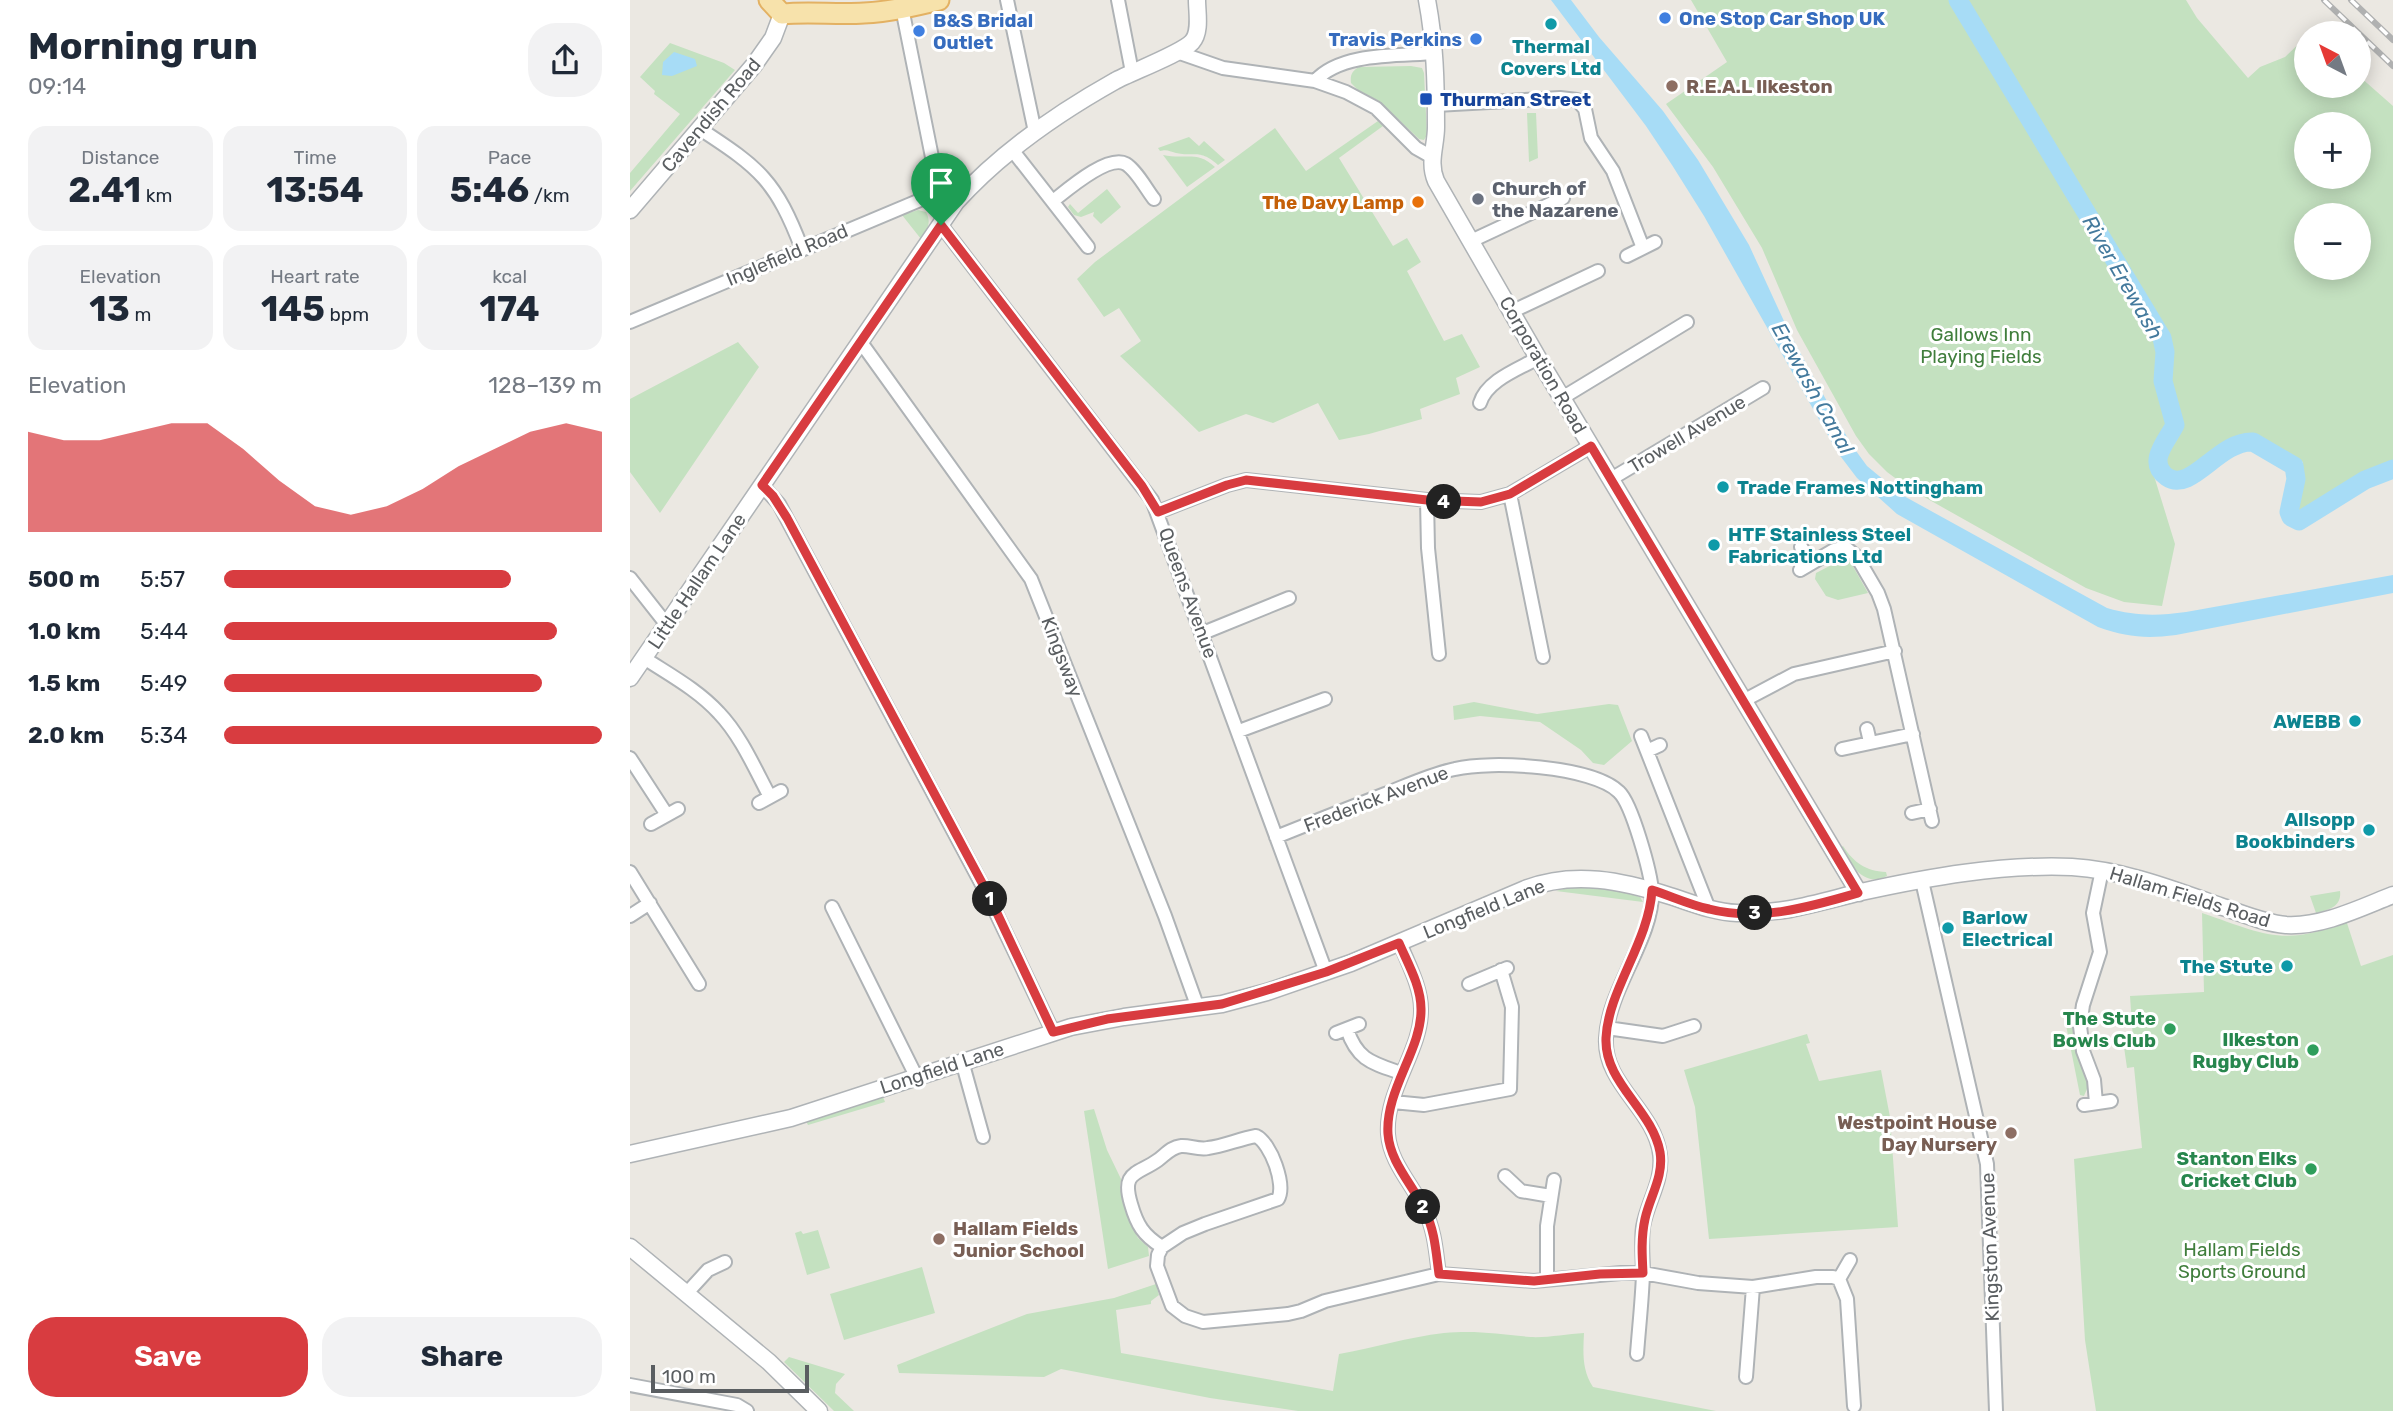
<!DOCTYPE html>
<html lang="en">
<head>
<meta charset="utf-8">
<style>
	:root { --surface:#fff; --page:#f2f2f3; --text:#1f2937; --muted:#747a83; --accent:#d83c40 }
	body { margin:0; font-family:Rubik,sans-serif; background:var(--page); color:var(--text); height:100vh; display:flex; flex-direction:column; font-size:26px; white-space:nowrap }
	* { box-sizing:border-box; margin:0 }
	p { font-size:23px; color:var(--muted) }
	.icon { flex:none; width:38px; height:38px; fill:none; stroke:currentColor; stroke-width:2; stroke-linecap:round; stroke-linejoin:round }
	.map { position:relative; flex:1; overflow:hidden }
	.drawer { display:flex; flex-direction:column; background:var(--surface); width:630px }
	.drawer>* { flex:none }
	.needle { width:46px; rotate:319deg }
	.tools { position:absolute; left:1664px; top:21px; display:grid; gap:14px }
	.tools a { display:grid; place-items:center; width:77px; height:77px; border-radius:50%; background:var(--surface); box-shadow:0 4px 18px #0003; font-size:35px }
	.scale { position:absolute; left:21px; bottom:18px; width:158px; box-sizing:border-box; padding-left:7px; border:4px solid #5a5e61; border-top:0; font-size:19px; line-height:24px; white-space:nowrap; color:#5a5e61; -webkit-text-stroke:5px #fff; paint-order:stroke }
	.pin { position:absolute; display:grid; place-items:center; width:60px; height:60px; color:#fff; margin:-72px -30px; border-radius:50% 50% 50% 0; rotate:-45deg; box-shadow:0 0 7px #0007 }
	.pin .icon { rotate:45deg }
	.km { position:absolute; width:35px; height:35px; margin:-18px; border-radius:50%; background:#222; color:#fff; font-size:19px; line-height:35px; text-align:center }
	.round { display:grid; place-items:center; flex:none; width:74px; height:74px; border-radius:28px; background:var(--page) }
	.head { display:flex; align-items:center; justify-content:space-between; height:119px; padding:0 28px }
	h1 { font-size:38px; font-weight:700; line-height:52px }
	.stats { display:grid; grid-template-columns:repeat(3,1fr); gap:10px; height:119px; padding:7px 28px }
	.stats div { display:grid; align-content:center; border-radius:18px; background:var(--page); text-align:center }
	.stats b { font-size:35px; font-weight:700 }
	.stats small { font-size:19px; font-weight:400 }
	.stats p { font-size:19px }
	.chart { height:196px; padding:14px 28px }
	.chart p { display:flex; justify-content:space-between }
	.chart svg { width:100%; height:126px; margin-top:7px; fill:var(--accent); opacity:.7 }
	.action { display:flex; gap:14px; margin-top:auto; padding:14px 28px }
	.action a { flex:1; height:80px; border-radius:28px; background:var(--accent); color:#fff; font-size:28px; font-weight:700; line-height:80px; text-align:center }
	.action a+a { background:var(--page); color:var(--text) }
	ul { padding:0 28px; list-style:none; font-size:23px }
	li { display:grid; grid-template-columns:112px 84px 1fr; align-items:center; height:52px }
	li i { height:18px; border-radius:9px; background:var(--accent) }
	main { display:flex; flex:1; min-height:0 }
	.map>svg:first-child { display:block }
	.green { fill:#c4e1c0; fill-rule:evenodd }
	.water { fill:#a7dcf6 }
	.lines { fill:none; stroke-linecap:round; stroke-linejoin:round }
	.river { stroke:#a7dcf6; stroke-width:19 }
	.minor-casing { stroke:#afb3b6; stroke-width:16 }
	.tertiary-casing { stroke:#afb3b6; stroke-width:19 }
	.primary-casing { stroke:#e3b163; stroke-width:23 }
	.minor { stroke:#fff; stroke-width:12 }
	.tertiary { stroke:#fff; stroke-width:16 }
	.primary { stroke:#f7e2ab; stroke-width:19 }
	.rail-casing { stroke:#b0b1b1; stroke-width:6 }
	.rail { stroke:#fff; stroke-width:3.5; stroke-dasharray:10; stroke-linecap:butt }
	.route-casing { stroke:#fff; stroke-width:14 }
	.route { stroke:#d83c40; stroke-width:9 }
	.shop-dot { fill:#3f7fe0; stroke:#fff; stroke-width:2.5 }
	.culture-dot { fill:#0f9aa8; stroke:#fff; stroke-width:2.5 }
	.education-dot { fill:#8d6e63; stroke:#fff; stroke-width:2.5 }
	.transit-dot { fill:#1a4fb4; stroke:#fff; stroke-width:2.5 }
	.worship-dot { fill:#6b7280; stroke:#fff; stroke-width:2.5 }
	.food-dot { fill:#e8710a; stroke:#fff; stroke-width:2.5 }
	.leisure-dot { fill:#2e9e5b; stroke:#fff; stroke-width:2.5 }
	.labels { text-anchor:middle; dominant-baseline:central; stroke-width:6; stroke-linejoin:round; paint-order:stroke }
	.shop-label { font-size:19px; font-weight:bold; fill:#366cbe; stroke:#fff; text-anchor:start }
	.culture-label { font-size:19px; font-weight:bold; fill:#0d838f; stroke:#fff; text-anchor:start }
	.education-label { font-size:19px; font-weight:bold; fill:#785e54; stroke:#fff; text-anchor:start }
	.transit-label { font-size:19px; font-weight:bold; fill:#164399; stroke:#fff; text-anchor:start }
	.street-label { font-size:19px; fill:#5a5e61; stroke:#fff }
	.worship-label { font-size:19px; font-weight:bold; fill:#5b616d; stroke:#fff; text-anchor:start }
	.food-label { font-size:19px; font-weight:bold; fill:#c56008; stroke:#fff; text-anchor:end }
	.park-label { font-size:19px; fill:#407e3c; stroke:#fff }
	.leisure-label { font-size:19px; font-weight:bold; fill:#27864d; stroke:#fff; text-anchor:end }
	.water-label { font-size:21px; font-style:italic; fill:#447a9d; stroke:#fff }
</style>
</head>
<body>
<main>
<section class="drawer">
<div class="head"><div><h1>Morning run</h1><p>09:14</p></div><a class="round"><svg class="icon" aria-label="share" viewBox="0 0 24 24"><path d="M12 15V3M7 8l5-5 5 5M5 13v7h14v-7"/></svg></a></div>
<div class="stats">
<div><p>Distance</p><b>2.41<small> km</small></b></div>
<div><p>Time</p><b>13:54</b></div>
<div><p>Pace</p><b>5:46<small> /km</small></b></div>
</div>
<div class="stats">
<div><p>Elevation</p><b>13<small> m</small></b></div>
<div><p>Heart rate</p><b>145<small> bpm</small></b></div>
<div><p>kcal</p><b>174</b></div>
</div>
<div class="chart"><p><span>Elevation</span>128–139 m</p>
<svg viewBox="0 0 160 44" preserveAspectRatio="none"><path d="M0 44V9L10 12L20 12L30 9L40 6L50 6L60 15L70 26L80 35L90 38L100 35L110 29L120 21L130 15L140 9L150 6L160 9V44z"/></svg>
</div>
<ul>
<li><b>500 m</b>5:57<i style="width:76%"></i></li>
<li><b>1.0 km</b>5:44<i style="width:88%"></i></li>
<li><b>1.5 km</b>5:49<i style="width:84%"></i></li>
<li><b>2.0 km</b>5:34<i style="width:100%"></i></li>
</ul>
<div class="action"><a>Save</a><a>Share</a></div>
</section>
<div class="map">
<svg width="1763" height="1411" viewBox="0 0 1763 1411">
	<rect width="100%" height="100%" fill="#ebe8e2"/>
	<path class="green" d="M 1061,0 L 1321,0 L 1530,345 L 1531,390 L 1540,427 L 1523,455 L 1521,466 L 1545,544 L 1532,606 L 1494,602 L 1456,588 L 1280,489 L 1257,472 L 1239,454 L 1226,436 L 1167,330 L 1132,248 L 1083,167 L 1036,104 L 1097,62 Z
		M 1335,0 L 1556,0 L 1567,18 L 1618,78 L 1630,67 L 1655,57 L 1676,37 L 1676,86 L 1729,86 L 1729,76 L 1763,106 L 1763,465 L 1736,476 L 1668,515 L 1665,514 L 1663,508 L 1673,474 L 1673,462 L 1647,453 L 1620,436 C 1611,438 1601,440 1592,445 C 1575,455 1566,477 1545,478 L 1535,461 L 1552,426 L 1539,383 L 1543,352 L 1542,343 L 1443,175 L 1418,139 ZM 1729,124 L 1729,177 L 1676,177 L 1676,124 ZM 1729,215 L 1729,268 L 1676,268 L 1676,215 Z
		M 40,43 L 94,63 L 105,70 L 0,191 L 0,173 L 50,114 L 24,94 L 25,91 L 10,77 Z
		M 781,66 L 792,68 L 794,73 L 797,135 L 794,140 L 789,139 L 749,101 L 728,90 L 721,83 C 720,75 722,71 729,67 Z
		M 897,113 L 906,113 L 908,158 L 899,162 Z
		M 748,121 L 753,126 L 709,158 L 763,246 L 777,238 L 791,262 L 777,271 L 814,341 L 832,334 L 850,367 L 826,378 L 830,394 L 790,409 L 792,419 L 739,434 L 709,440 L 688,403 L 643,423 L 616,414 L 569,432 L 490,356 L 511,341 L 489,308 L 474,317 L 447,279 L 465,262 L 645,128 L 676,171 Z
		M 559,137 L 569,146 L 574,141 L 595,160 L 588,165 C 570,149 565,157 546,153 C 539,151 537,149 530,151 L 528,148 Z
		M 533,155 C 555,160 567,150 585,167 L 557,187 Z
		M 477,189 L 491,207 L 471,224 L 463,216 L 464,212 L 451,217 L 444,215 L 438,207 L 440,204 L 448,213 Z
		M 288,210 L 296,212 C 302,223 297,230 291,239 L 272,215 Z
		M 108,342 L 129,367 L 30,513 L 0,472 L 0,399 Z
		M 1213,559 L 1220,561 L 1238,593 L 1208,600 L 1196,596 L 1185,579 L 1186,573 Z
		M 844,702 L 907,714 L 979,704 L 988,705 L 1002,741 L 974,765 L 963,763 L 951,750 L 910,722 L 850,716 L 824,720 L 823,706 Z
		M 1213,846 C 1224,863 1236,871 1256,872 L 1257,876 C 1234,888 1221,865 1210,848 Z
		M 960,886 L 982,889 L 1010,897 L 1013,902 L 926,891 L 942,887 Z
		M 1710,891 C 1712,907 1698,910 1686,913 L 1680,896 Z
		M 1572,913 C 1631,933 1656,949 1716,920 L 1731,966 L 1763,955 L 1763,1411 L 1466,1411 L 1455,1340 L 1444,1159 L 1512,1148 L 1504,1067 L 1497,1068 L 1493,1040 L 1503,1039 L 1500,996 L 1574,992 Z
		M 1443,1024 L 1449,1056 L 1459,1084 L 1454,1096 L 1450,1095 L 1436,1025 Z
		M 1177,1034 L 1180,1043 L 1176,1044 L 1189,1081 L 1251,1070 L 1260,1117 L 1268,1227 L 1079,1239 L 1065,1107 L 1054,1070 Z
		M 253,1097 L 255,1102 L 178,1125 L 176,1121 Z
		M 464,1109 L 477,1150 L 491,1179 L 490,1188 L 502,1226 L 508,1238 L 518,1247 L 519,1256 L 478,1269 L 454,1111 Z
		M 188,1230 L 200,1268 L 177,1275 L 165,1233 L 171,1231 L 173,1234 Z
		M 292,1267 L 305,1313 L 214,1340 L 200,1294 Z
		M 526,1284 L 529,1295 L 521,1301 L 521,1304 L 486,1310 L 491,1353 L 703,1391 L 709,1354 C 744,1348 778,1337 814,1333 C 846,1330 869,1334 900,1337 C 917,1338 936,1334 954,1333 C 953,1353 952,1370 963,1387 L 1086,1411 L 668,1411 L 580,1398 L 431,1369 L 414,1377 L 269,1373 L 267,1365 L 397,1314 L 484,1298 Z
		M 159,1357 L 215,1374 L 206,1384 L 205,1393 L 224,1411 L 204,1411 L 154,1362 Z"/>
	<path class="water" d="M 921,0 L 941,0 L 969,37 L 1033,111 L 1068,160 L 1119,245 L 1159,332 L 1180,371 L 1221,444 L 1237,466 L 1272,495 L 1477,608 C 1505,616 1527,616 1556,612 L 1763,575 L 1763,593 L 1546,635 C 1515,639 1497,637 1468,627 L 1267,514 L 1227,478 L 1208,453 L 1074,216 L 1042,165 L 1016,126 Z
		M 44,52 L 65,59 L 67,66 L 42,76 L 32,75 L 33,62 Z"/>
	<g class="lines">
		<path class="river" d="M 1328,0 L 1532,338 L 1535,352 L 1533,381 L 1545,425 C 1537,441 1516,462 1537,477 C 1561,494 1589,440 1623,442 L 1664,466 L 1666,479 L 1659,512 L 1661,517 L 1669,521 L 1735,480 L 1763,469"/>
		<defs>
			<path id="minor" d="M 377,0 L 405,132
				M 488,0 L 502,72
				M 272,8 L 305,172 L 311,186 L 319,194
				M 547,52 L 593,68 L 685,81 L 716,92 L 746,108 L 786,148 L 802,157
				M 685,81 C 711,52 768,56 805,53
				M 806,105 L 930,98 L 947,100 L 955,109 L 961,138 L 983,171 L 1013,248
				M 70,129 C 130,168 146,181 172,249
				M 383,151 L 458,247
				M 423,201 C 437,190 478,154 496,164 C 507,171 516,189 524,199
				M 311,225 L 522,500 L 696,972
				M 841,241 L 933,198
				M 997,256 L 1025,242
				M 881,312 L 968,271
				M 0,322 L 314,190
				M 230,341 L 401,579 L 535,916 L 568,1008
				M 932,398 L 1057,322
				M 850,403 C 857,380 889,369 908,358
				M 981,479 L 1133,388
				M 132,485 L 149,504 L 357,894 L 423,1032
				M 880,494 L 913,657
				M 797,500 L 798,548 L 809,654
				M 528,512 L 597,485 L 616,480 L 797,500 L 851,502 L 880,494 L 961,446
				M 1171,547 L 1181,563
				M 1170,570 L 1204,550 L 1215,547 L 1227,557 L 1248,593 L 1254,609 L 1302,821
				M 0,578 L 37,625
				M 573,633 L 659,598
				M 14,658 C 40,675 68,690 89,713 C 111,736 125,769 140,797
				M 1113,701 L 1164,674 L 1265,651
				M 1237,729 L 1240,742
				M 609,731 L 695,699
				M 1011,736 L 1079,909
				M 1212,749 L 1283,734
				M 1017,751 L 1030,745
				M 0,758 L 37,815
				M 129,803 L 151,791
				M 1282,813 L 1300,809
				M 21,824 L 48,809
				M 646,837 C 683,822 719,808 755,794 C 778,785 801,774 825,769 C 860,760 963,766 989,792 C 1002,804 1021,873 1022,892 C 1023,939 978,989 976,1038 C 973,1084 1025,1110 1030,1155 C 1033,1182 1017,1202 1013,1227 C 1011,1243 1013,1259 1013,1274 C 1012,1301 1009,1327 1007,1354
				M 0,872 L 69,984
				M 1292,881 L 1357,1164 L 1366,1411
				M 202,907 L 286,1076
				M 0,916 L 20,903
				M 770,943 C 778,964 791,987 791,1009 C 792,1050 755,1090 758,1134 C 760,1163 784,1186 795,1211 C 805,1231 806,1253 809,1274
				M 839,984 L 877,968
				M 977,1028 L 1033,1036 L 1064,1026
				M 717,1029 C 727,1060 742,1063 771,1073
				M 706,1033 L 729,1024
				M 332,1061 L 353,1137
				M 763,1102 L 794,1105 L 880,1089 L 882,1007 L 871,970
				M 1466,1103 L 1464,1080 L 1453,1051 L 1450,1026 L 1453,1005 L 1470,952 L 1463,913 L 1472,870
				M 1454,1105 L 1481,1101
				M 875,1176 L 891,1191 L 921,1196
				M 532,1247 L 553,1233 L 575,1224 L 648,1199 C 656,1185 641,1143 626,1136 C 609,1139 594,1146 578,1148 C 568,1150 559,1145 551,1146 C 541,1147 535,1155 528,1160 C 507,1175 491,1171 501,1204 C 507,1225 513,1235 532,1247 L 528,1255 L 527,1266 L 542,1306 L 555,1316 L 573,1322 L 658,1314 L 671,1311 L 695,1301 L 809,1274 L 904,1281 L 991,1273 L 1013,1273 L 1068,1283 L 1123,1287 L 1186,1277 L 1203,1277 L 1209,1279
				M 1220,1260 L 1209,1279 L 1217,1299 L 1224,1406
				M 917,1280 L 917,1226 L 924,1180
				M 56,1294 L 78,1270 L 95,1262
				M 1116,1377 L 1123,1287
				M 0,1385 L 107,1405 L 117,1411"/>
			<path id="tertiary" d="M 797,0 C 805,42 806,83 806,127 C 806,146 798,162 806,181 L 908,358 L 1229,893
				M 0,210 L 124,65 L 143,38 L 152,14
				M 0,678 L 326,202 C 370,153 428,113 485,81 C 502,72 552,53 562,42 C 571,32 567,13 567,0
				M 0,1154 L 161,1118 L 441,1027 L 494,1017 L 592,1004 L 637,992 L 721,963 L 895,889 C 944,870 993,881 1040,896 C 1062,903 1083,912 1107,913 C 1155,914 1186,903 1231,892 C 1299,877 1372,864 1442,867 C 1493,870 1542,889 1590,906 C 1611,913 1634,923 1656,925 C 1692,927 1730,908 1763,895
				M 0,1247 L 139,1362 L 189,1411"/>
			<path id="primary" d="M 139,0 L 152,14 C 180,11 206,15 234,13 C 259,12 284,6 309,0"/>
		</defs>
		<use href="#minor" class="minor-casing"/>
		<use href="#tertiary" class="tertiary-casing"/>
		<use href="#primary" class="primary-casing"/>
		<use href="#minor" class="minor"/>
		<use href="#tertiary" class="tertiary"/>
		<use href="#primary" class="primary"/>
		<defs>
			<path id="rail" d="M 1694,0 L 1763,66
				M 1721,0 L 1763,40"/>
		</defs>
		<use href="#rail" class="rail-casing"/>
		<use href="#rail" class="rail"/>
	</g>
	<g class="lines">
		<defs>
			<path id="route" d="M 311,225 L 512,486 L 528,512 L 597,485 L 616,480 L 797,500 L 851,502 L 880,494 L 961,446 L 1228,893 C 1180,907 1129,922 1079,909 C 1060,905 1041,896 1022,890 C 1019,942 978,990 976,1038 C 974,1083 1022,1109 1030,1152 C 1034,1177 1020,1196 1015,1219 C 1011,1237 1012,1255 1013,1273 L 970,1274 L 904,1281 L 809,1274 C 806,1253 805,1231 795,1211 C 784,1186 760,1163 758,1134 C 755,1090 792,1049 791,1009 C 791,986 778,964 769,943 L 696,972 L 592,1004 L 477,1019 L 423,1032 L 358,894 L 157,518 L 143,496 L 132,485 Z"/>
		</defs>
		<use href="#route" class="route-casing"/>
		<use href="#route" class="route"/>
	</g>
	<g class="shop-dot">
		<circle cx="1035" cy="18" r="7"/>
		<circle cx="289" cy="31" r="7"/>
		<circle cx="846" cy="39" r="7"/>
	</g>
	<g class="culture-dot">
		<circle cx="921" cy="24" r="7"/>
		<circle cx="1093" cy="487" r="7"/>
		<circle cx="1084" cy="545" r="7"/>
		<circle cx="1725" cy="721" r="7"/>
		<circle cx="1739" cy="830" r="7"/>
		<circle cx="1318" cy="928" r="7"/>
		<circle cx="1657" cy="966" r="7"/>
	</g>
	<g class="education-dot">
		<circle cx="1042" cy="86" r="7"/>
		<circle cx="1381" cy="1133" r="7"/>
		<circle cx="309" cy="1239" r="7"/>
	</g>
	<rect class="transit-dot" x="789" y="92" width="14" height="14" rx="3.5"/>
	<circle class="worship-dot" cx="848" cy="199" r="7"/>
	<circle class="food-dot" cx="788" cy="202" r="7"/>
	<g class="leisure-dot">
		<circle cx="1540" cy="1029" r="7"/>
		<circle cx="1683" cy="1050" r="7"/>
		<circle cx="1681" cy="1169" r="7"/>
	</g>
	<g class="labels">
		<g class="shop-label">
			<text x="1049" y="18">One Stop Car Shop UK</text>
			<text x="303" y="20">B&amp;S Bridal<tspan x="303" dy="22">Outlet</tspan></text>
			<text x="832" y="39" text-anchor="end">Travis Perkins</text>
		</g>
		<g class="culture-label">
			<text x="921" y="46" text-anchor="middle">Thermal<tspan x="921" dy="22">Covers Ltd</tspan></text>
			<text x="1107" y="487">Trade Frames Nottingham</text>
			<text x="1098" y="534">HTF Stainless Steel<tspan x="1098" dy="22">Fabrications Ltd</tspan></text>
			<text x="1711" y="721" text-anchor="end">AWEBB</text>
			<text x="1725" y="819" text-anchor="end">Allsopp<tspan x="1725" dy="22">Bookbinders</tspan></text>
			<text x="1332" y="917">Barlow<tspan x="1332" dy="22">Electrical</tspan></text>
			<text x="1643" y="966" text-anchor="end">The Stute</text>
		</g>
		<g class="education-label">
			<text x="1056" y="86">R.E.A.L Ilkeston</text>
			<text x="1367" y="1122" text-anchor="end">Westpoint House<tspan x="1367" dy="22">Day Nursery</tspan></text>
			<text x="323" y="1228">Hallam Fields<tspan x="323" dy="22">Junior School</tspan></text>
		</g>
		<g class="transit-label">
			<text x="810" y="99">Thurman Street</text>
		</g>
		<g class="street-label">
			<text transform="translate(81 115) rotate(-50)">Cavendish Road</text>
			<text transform="translate(157 255) rotate(-23)">Inglefield Road</text>
			<text transform="translate(913 365) rotate(60)">Corporation Road</text>
			<text transform="translate(1057 434) rotate(-31)">Trowell Avenue</text>
			<text transform="translate(67 581) rotate(-56)">Little Hallam Lane</text>
			<text transform="translate(558 593) rotate(70)">Queens Avenue</text>
			<text transform="translate(432 657) rotate(69)">Kingsway</text>
			<text transform="translate(746 799) rotate(-21)">Frederick Avenue</text>
			<text transform="translate(1560 897) rotate(17)">Hallam Fields Road</text>
			<text transform="translate(854 909) rotate(-22)">Longfield Lane</text>
			<text transform="translate(312 1068) rotate(-18)">Longfield Lane</text>
			<text transform="translate(1360 1247) rotate(-92)">Kingston Avenue</text>
		</g>
		<g class="worship-label">
			<text x="862" y="188">Church of<tspan x="862" dy="22">the Nazarene</tspan></text>
		</g>
		<g class="food-label">
			<text x="774" y="202">The Davy Lamp</text>
		</g>
		<g class="park-label">
			<text x="1351" y="334">Gallows Inn<tspan x="1351" dy="22">Playing Fields</tspan></text>
			<text x="1612" y="1249">Hallam Fields<tspan x="1612" dy="22">Sports Ground</tspan></text>
		</g>
		<g class="leisure-label">
			<text x="1526" y="1018">The Stute<tspan x="1526" dy="22">Bowls Club</tspan></text>
			<text x="1669" y="1039">Ilkeston<tspan x="1669" dy="22">Rugby Club</tspan></text>
			<text x="1667" y="1158">Stanton Elks<tspan x="1667" dy="22">Cricket Club</tspan></text>
		</g>
		<g class="water-label">
			<text transform="translate(1493 277) rotate(60)">River Erewash</text>
			<text transform="translate(1183 388) rotate(61)">Erewash Canal</text>
		</g>
	</g>
</svg>
<div class="tools">
<a><svg class="needle" viewBox="-14 -14 28 28"><path d="M0-13l5 13h-10z" fill="#e53935"/><path d="M0 13l5-13h-10z" fill="#747a83"/></svg></a>
<a>+</a>
<a>−</a>
</div>
<div class="scale">100 m</div>
<div class="pin" style="left:311px;top:225px;background:#1e9e55"><svg class="icon" aria-label="arrive" viewBox="0 0 24 24"><path d="M6 21V4h12l-3 4 3 4H6"/></svg></div>
<b class="km" style="left:360px;top:899px">1</b>
<b class="km" style="left:793px;top:1207px">2</b>
<b class="km" style="left:1125px;top:913px">3</b>
<b class="km" style="left:814px;top:502px">4</b>
</div>
</main>
</body>
</html>
